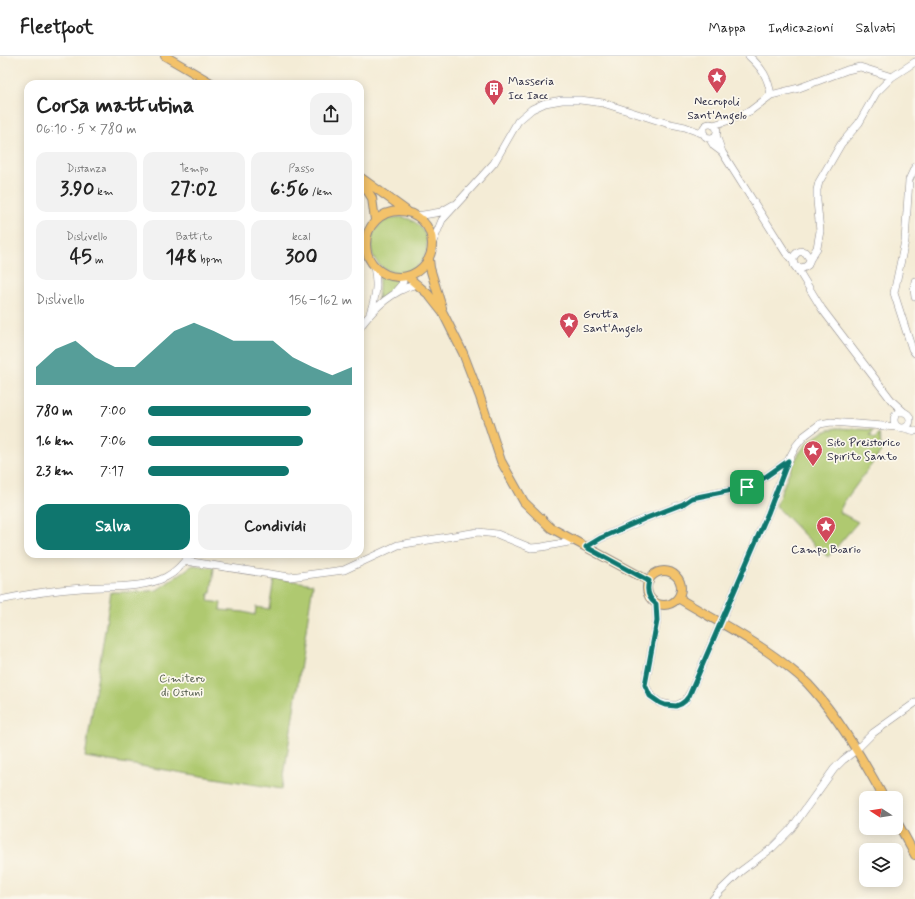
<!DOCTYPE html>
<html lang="it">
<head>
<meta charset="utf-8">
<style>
	:root { --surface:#fff; --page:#f2f2f2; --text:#222; --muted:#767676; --line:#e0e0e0; --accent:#0f766e }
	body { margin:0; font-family:Mynerve,sans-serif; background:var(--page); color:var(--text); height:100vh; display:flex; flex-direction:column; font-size:15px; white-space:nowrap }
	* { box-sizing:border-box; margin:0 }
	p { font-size:13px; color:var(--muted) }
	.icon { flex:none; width:22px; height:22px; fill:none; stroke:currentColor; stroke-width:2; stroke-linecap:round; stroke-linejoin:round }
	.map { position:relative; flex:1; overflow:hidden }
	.details { position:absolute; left:24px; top:24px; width:340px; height:478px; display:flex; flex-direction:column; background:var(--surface); border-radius:12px; box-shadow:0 2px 10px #0003 }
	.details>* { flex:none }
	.needle { width:26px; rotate:282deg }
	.controls { position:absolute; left:859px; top:735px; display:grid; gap:8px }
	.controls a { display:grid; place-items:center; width:44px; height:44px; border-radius:8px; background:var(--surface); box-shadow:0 2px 10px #0003; font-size:20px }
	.pin { position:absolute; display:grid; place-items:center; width:34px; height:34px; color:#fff; margin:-17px; border-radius:8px; box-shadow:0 2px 6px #0006 }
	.round { display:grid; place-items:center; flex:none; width:42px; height:42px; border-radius:12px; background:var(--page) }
	.headline { display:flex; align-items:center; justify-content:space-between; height:68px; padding:0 12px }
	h1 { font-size:22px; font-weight:700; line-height:30px }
	.stats { display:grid; grid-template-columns:repeat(3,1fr); gap:6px; height:68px; padding:4px 12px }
	.stats div { display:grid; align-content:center; border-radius:10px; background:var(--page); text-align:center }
	.stats b { font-size:20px; font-weight:700 }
	.stats small { font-size:11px; font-weight:400 }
	.stats p { font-size:11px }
	.chart { height:112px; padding:8px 12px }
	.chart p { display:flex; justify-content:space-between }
	.chart svg { width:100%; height:72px; margin-top:4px; fill:var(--accent); opacity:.7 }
	.cta { display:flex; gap:8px; margin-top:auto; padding:8px 12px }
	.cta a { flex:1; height:46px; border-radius:12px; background:var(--accent); color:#fff; font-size:16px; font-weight:700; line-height:46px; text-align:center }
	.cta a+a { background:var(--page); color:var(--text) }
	ul { padding:0 12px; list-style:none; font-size:13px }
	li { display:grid; grid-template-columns:64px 48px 1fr; align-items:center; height:30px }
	li i { height:10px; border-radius:5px; background:var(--accent) }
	header { display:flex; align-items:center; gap:24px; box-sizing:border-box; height:56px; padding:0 20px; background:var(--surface); border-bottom:1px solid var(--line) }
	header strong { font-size:19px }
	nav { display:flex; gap:22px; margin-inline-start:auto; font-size:14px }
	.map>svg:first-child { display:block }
	.green { fill:#afc96f; stroke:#687655 }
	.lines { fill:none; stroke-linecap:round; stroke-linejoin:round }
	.minor-casing { stroke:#8b8788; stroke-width:8 }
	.major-casing { stroke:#8b8788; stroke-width:10 }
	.minor { stroke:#fff; stroke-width:7 }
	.major { stroke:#f3c26a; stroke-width:8 }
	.minor-bridge-casing { stroke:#8b8788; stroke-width:8; stroke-linecap:butt }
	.minor-bridge { stroke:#fff; stroke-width:7 }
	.route-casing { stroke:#fff; stroke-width:8 }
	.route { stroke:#0f766e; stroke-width:5 }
	.labels { text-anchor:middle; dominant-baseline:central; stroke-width:3.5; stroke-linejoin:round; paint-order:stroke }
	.poi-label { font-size:12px; fill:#22223b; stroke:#fbf7ec; text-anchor:start }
	.park-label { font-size:12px; fill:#535c4d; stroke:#fbf7ec }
</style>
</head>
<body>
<header>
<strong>Fleetfoot</strong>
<nav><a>Mappa</a><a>Indicazioni</a><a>Salvati</a></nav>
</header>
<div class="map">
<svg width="915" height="843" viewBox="0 0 915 843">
	<rect width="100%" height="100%" fill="#fbf7ec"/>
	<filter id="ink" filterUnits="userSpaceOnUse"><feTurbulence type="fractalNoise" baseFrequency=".025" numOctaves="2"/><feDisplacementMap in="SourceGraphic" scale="8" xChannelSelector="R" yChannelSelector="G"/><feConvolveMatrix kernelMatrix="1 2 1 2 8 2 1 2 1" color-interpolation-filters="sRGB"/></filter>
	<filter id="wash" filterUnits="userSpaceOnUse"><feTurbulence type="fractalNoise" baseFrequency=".012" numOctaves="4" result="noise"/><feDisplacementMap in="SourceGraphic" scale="16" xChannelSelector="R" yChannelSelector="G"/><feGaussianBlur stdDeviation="0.9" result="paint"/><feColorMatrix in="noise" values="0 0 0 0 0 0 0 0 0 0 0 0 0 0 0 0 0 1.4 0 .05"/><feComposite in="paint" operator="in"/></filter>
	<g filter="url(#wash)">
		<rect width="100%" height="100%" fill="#f4ecd6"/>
		<path class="green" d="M371 189a28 28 0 1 1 56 0a28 28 0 1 1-56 0Z
			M 380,219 L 382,221 L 399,224 L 400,227 L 378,245 L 379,231 L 379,220 Z
			M 837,372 L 874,374 L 870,379 L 875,383 L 879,378 L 882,394 L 844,446 L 839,456 L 858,466 L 828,501 L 817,492 L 776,450 C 789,417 798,379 837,372 Z
			M 193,509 L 214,512 L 211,537 L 209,537 L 208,545 L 221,547 L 220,554 L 244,556 L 255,559 L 256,551 L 269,553 L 274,522 L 313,528 L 282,733 L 85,701 L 111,536 L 139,536 L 157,534 Z"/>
	</g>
	<g filter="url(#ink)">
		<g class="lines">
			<defs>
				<path id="minor" d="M 749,0 C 762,12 768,21 771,39
					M703 75a7 7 0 1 1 14 0a7 7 0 1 1-14 0Z
					M 713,69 L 727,65 L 750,55 L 771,39 L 799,32 L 847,14 L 860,11 L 892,21
					M 716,79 L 722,96 L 786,197 L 793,205
					M 709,82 L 714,90 L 722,96
					M 915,111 L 909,124 L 905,185 L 894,237 L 912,293 L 915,297
					M 417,160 L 441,156 L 453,149
					M 432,188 L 442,164 L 494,107 L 518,65 L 532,53 L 545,47 L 562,44 L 580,44 L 603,47 L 666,67 L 685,71 L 704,78
					M 810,203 L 817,192 L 820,175 L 817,145 L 817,134 L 819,126 L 841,88 L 859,67 L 876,37 L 892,21 L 915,6
					M 797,211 L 803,212 L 808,209 L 810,203 L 805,196 C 799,194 795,197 793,203 L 794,209 L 800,217 L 822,253 L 892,345 L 904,356
					M 915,225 L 914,233 L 915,241
					M 396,235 L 402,228 L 404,221
					M 370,257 C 376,240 378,229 374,211
					M 360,271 C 375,251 392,235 417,228
					M894 364a8 8 0 1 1 16 0a8 8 0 1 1-16 0Z
					M 904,372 L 915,375
					M 586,491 L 601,482 L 644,463 L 683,448 L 691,442 L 747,431 L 761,424 L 788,405
					M 185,505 L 290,521 L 344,514 L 398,489 L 478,476 L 497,478 L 531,492 L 542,491 L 574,485
					M 0,544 C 27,538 54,534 82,532 C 107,530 143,533 166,521 C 176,516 184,507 190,498
					M 656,548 L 657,565 L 645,629 L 651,640 L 660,647 L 676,650 L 685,645 L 691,635 L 713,584
					M 727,552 L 768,457 L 788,405 L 796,390 L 804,380 L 820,368 L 831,366 L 897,371
					M 713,843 L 720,835 L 741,815 L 772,792 L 791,773 L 834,713 L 843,704 L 856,694 L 873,677 L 915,647"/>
				<path id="major" d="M 165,0 L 213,28
					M 360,121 L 407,155
					M 360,123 L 372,142 L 375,164
					M366 188a33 33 0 1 1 66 0a33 33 0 1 1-66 0Z
					M 429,203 L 430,212 L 442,252
					M 408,221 L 428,238 L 443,257 L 463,297 L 480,341 L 501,405 L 524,446 L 551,472 L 649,525
					M647 532a17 17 0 1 1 34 0a17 17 0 1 1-34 0Z
					M 678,542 C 716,565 757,585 792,614 C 797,618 803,623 808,628 C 837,659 864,705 884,742
					M 896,764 L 915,799"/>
			</defs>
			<use href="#minor" class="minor-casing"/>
			<use href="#major" class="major-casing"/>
			<use href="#minor" class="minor"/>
			<use href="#major" class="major"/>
			<defs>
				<path id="minor-bridge" d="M 713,584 L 727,552"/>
			</defs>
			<use href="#minor-bridge" class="minor-bridge-casing"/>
			<use href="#minor-bridge" class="minor-bridge"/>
		</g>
	</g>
	<g class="lines" filter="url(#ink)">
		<defs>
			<path id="route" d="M 788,405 L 768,457 L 689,640 L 685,645 L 681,648 L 676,650 L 665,649 L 660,647 L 650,640 L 645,629 L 657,565 L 656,548 C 648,542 646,535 649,525 L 586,491 L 601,482 L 644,463 L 683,448 L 692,442 L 747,431 L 761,424 Z"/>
		</defs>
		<use href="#route" class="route-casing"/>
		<use href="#route" class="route"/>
	</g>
	<defs>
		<symbol id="sight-pin" viewBox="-11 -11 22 30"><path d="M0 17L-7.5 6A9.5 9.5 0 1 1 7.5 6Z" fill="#d1495b" stroke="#fbf7ec"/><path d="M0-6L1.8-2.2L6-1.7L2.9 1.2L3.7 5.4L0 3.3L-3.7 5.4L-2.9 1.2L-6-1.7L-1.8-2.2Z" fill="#fff"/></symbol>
		<symbol id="building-pin" viewBox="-11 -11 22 30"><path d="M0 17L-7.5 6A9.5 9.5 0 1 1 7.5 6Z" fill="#d1495b" stroke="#fbf7ec"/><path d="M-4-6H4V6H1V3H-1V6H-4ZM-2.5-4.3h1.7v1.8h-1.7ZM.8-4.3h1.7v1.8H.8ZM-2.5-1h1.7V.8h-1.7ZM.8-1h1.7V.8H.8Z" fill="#fff"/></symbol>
	</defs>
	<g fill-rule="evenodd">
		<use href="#sight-pin" x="706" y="10" width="22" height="30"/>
		<use href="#building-pin" x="483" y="22" width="22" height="30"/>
		<use href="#sight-pin" x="558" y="255" width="22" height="30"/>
		<use href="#sight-pin" x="802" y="383" width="22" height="30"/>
		<use href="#sight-pin" x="815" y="459" width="22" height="30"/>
	</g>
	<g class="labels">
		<g class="poi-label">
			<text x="508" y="26">Masseria<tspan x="508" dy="14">Icc Iacc</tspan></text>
			<text x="717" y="46" text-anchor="middle">Necropoli<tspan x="717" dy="14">Sant'Angelo</tspan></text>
			<text x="583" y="259">Grotta<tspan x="583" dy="14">Sant'Angelo</tspan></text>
			<text x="827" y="387">Sito Preistorico<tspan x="827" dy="14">Spirito Santo</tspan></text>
			<text x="826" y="494" text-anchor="middle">Campo Boario</text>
		</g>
		<g class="park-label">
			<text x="182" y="623">Cimitero<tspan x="182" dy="14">di Ostuni</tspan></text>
		</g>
	</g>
</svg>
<div class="controls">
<a><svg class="needle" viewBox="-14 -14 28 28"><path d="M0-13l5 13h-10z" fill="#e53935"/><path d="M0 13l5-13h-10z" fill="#767676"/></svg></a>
<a><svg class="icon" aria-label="layers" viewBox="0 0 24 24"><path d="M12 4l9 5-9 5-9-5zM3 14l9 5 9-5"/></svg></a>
</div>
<div class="pin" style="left:747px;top:431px;background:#1e9e55"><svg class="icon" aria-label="arrive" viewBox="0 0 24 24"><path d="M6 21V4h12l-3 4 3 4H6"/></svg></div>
<section class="details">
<div class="headline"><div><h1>Corsa mattutina</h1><p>06:10 · 5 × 780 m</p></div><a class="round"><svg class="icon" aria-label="share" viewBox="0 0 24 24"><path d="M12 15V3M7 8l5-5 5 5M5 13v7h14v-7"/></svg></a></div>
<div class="stats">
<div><p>Distanza</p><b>3.90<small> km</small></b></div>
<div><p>Tempo</p><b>27:02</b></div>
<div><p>Passo</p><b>6:56<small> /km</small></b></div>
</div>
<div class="stats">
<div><p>Dislivello</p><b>45<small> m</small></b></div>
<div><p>Battito</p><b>148<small> bpm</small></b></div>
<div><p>kcal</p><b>300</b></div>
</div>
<div class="chart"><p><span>Dislivello</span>156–162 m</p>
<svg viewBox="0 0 160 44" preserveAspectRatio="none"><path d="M0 44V33L10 22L20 17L30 27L40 33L50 33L60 22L70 11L80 6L90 11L100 17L110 17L120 17L130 27L140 33L150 38L160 33V44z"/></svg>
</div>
<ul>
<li><b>780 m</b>7:00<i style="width:80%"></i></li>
<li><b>1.6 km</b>7:06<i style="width:76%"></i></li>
<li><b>2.3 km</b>7:17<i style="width:69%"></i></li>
</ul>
<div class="cta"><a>Salva</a><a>Condividi</a></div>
</section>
</div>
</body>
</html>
